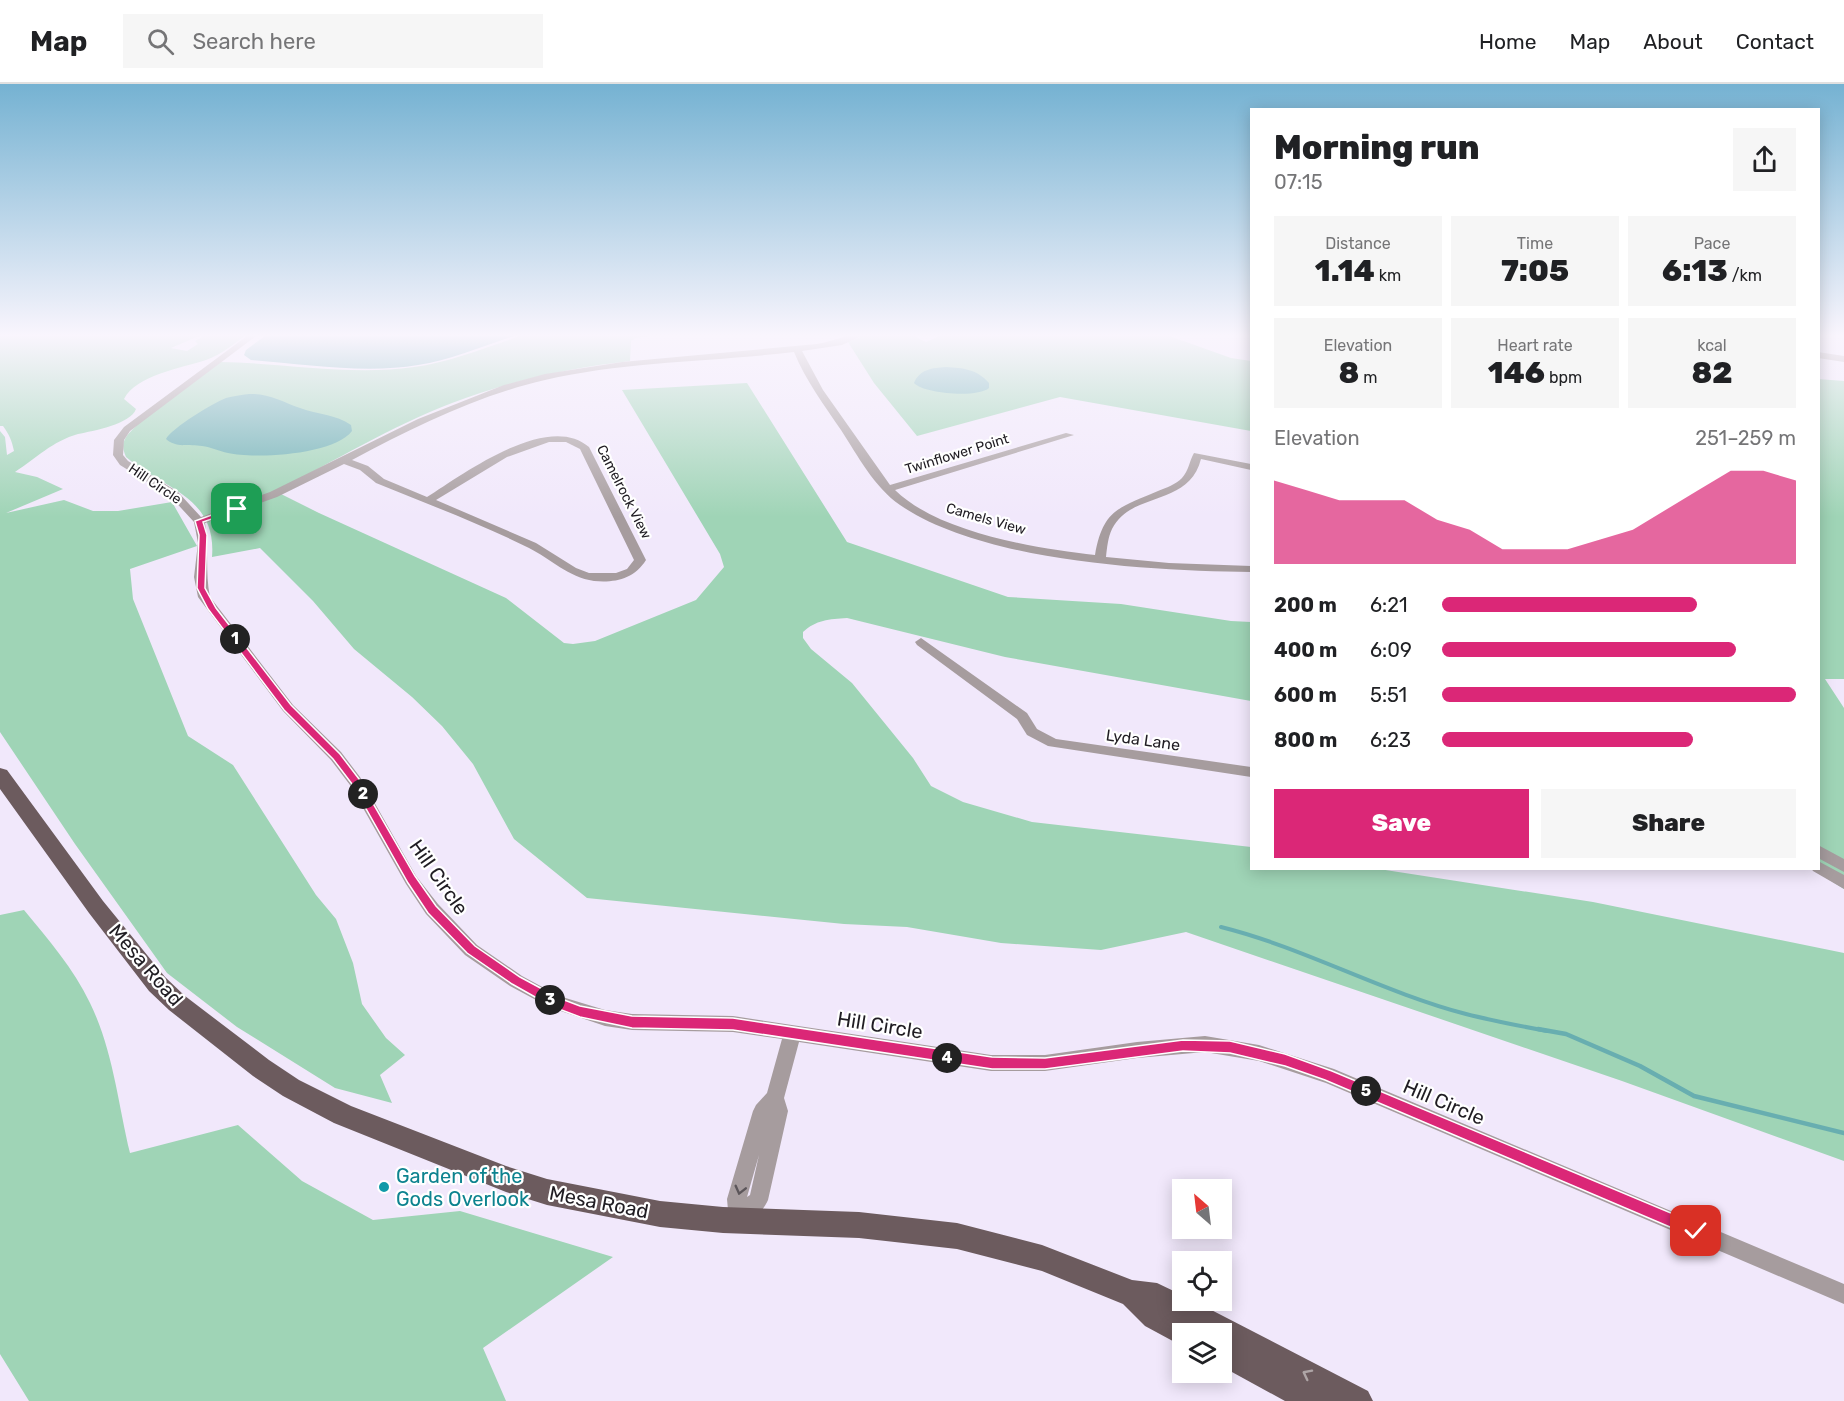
<!DOCTYPE html>
<html lang="en">
<head>
<meta charset="utf-8">
<style>
	:root { --surface:#fff; --page:#f6f6f6; --text:#202124; --muted:#757577; --line:#e0e0e0; --accent:#db2777 }
	body { margin:0; font-family:Rubik,sans-serif; background:var(--page); color:var(--text); height:100vh; display:flex; flex-direction:column; font-size:22px; white-space:nowrap }
	* { box-sizing:border-box; margin:0 }
	p { font-size:20px; color:var(--muted) }
	.icon { flex:none; width:33px; height:33px; fill:none; stroke:currentColor; stroke-width:2; stroke-linecap:round; stroke-linejoin:round }
	.map { position:relative; flex:1; overflow:hidden }
	.drawer { position:absolute; left:1250px; top:24px; width:570px; height:762px; display:flex; flex-direction:column; background:var(--surface); border-radius:0px; box-shadow:0 3px 15px #0003 }
	.drawer>* { flex:none }
	.needle { width:39px; rotate:332deg }
	.buttons { position:absolute; left:1172px; top:1095px; display:grid; gap:12px }
	.buttons a { display:grid; place-items:center; width:60px; height:60px; border-radius:0px; background:var(--surface); box-shadow:0 3px 15px #0003; font-size:30px }
	.pin { position:absolute; display:grid; place-items:center; width:51px; height:51px; color:#fff; margin:-26px; border-radius:12px; box-shadow:0 3px 9px #0006 }
	.km { position:absolute; width:30px; height:30px; margin:-15px; border-radius:50%; background:#222; color:#fff; font-size:16px; line-height:30px; text-align:center }
	.round { display:grid; place-items:center; flex:none; width:63px; height:63px; border-radius:0px; background:var(--page) }
	.headline { display:flex; align-items:center; justify-content:space-between; height:102px; padding:0 24px }
	h1 { font-size:33px; font-weight:800; line-height:45px }
	.stats { display:grid; grid-template-columns:repeat(3,1fr); gap:9px; height:102px; padding:6px 24px }
	.stats div { display:grid; align-content:center; border-radius:0px; background:var(--page); text-align:center }
	.stats b { font-size:30px; font-weight:800 }
	.stats small { font-size:16px; font-weight:400 }
	.stats p { font-size:16px }
	.chart { height:168px; padding:12px 24px }
	.chart p { display:flex; justify-content:space-between }
	.chart svg { width:100%; height:108px; margin-top:6px; fill:var(--accent); opacity:.7 }
	.action { display:flex; gap:12px; margin-top:auto; padding:12px 24px }
	.action a { flex:1; height:69px; border-radius:0px; background:var(--accent); color:#fff; font-size:24px; font-weight:800; line-height:69px; text-align:center }
	.action a+a { background:var(--page); color:var(--text) }
	ul { padding:0 24px; list-style:none; font-size:20px }
	li { display:grid; grid-template-columns:96px 72px 1fr; align-items:center; height:45px }
	li i { height:15px; border-radius:8px; background:var(--accent) }
	header { display:flex; align-items:center; gap:36px; box-sizing:border-box; height:84px; padding:0 30px; background:var(--surface); border-bottom:2px solid var(--line) }
	header strong { font-size:28px }
	nav { display:flex; gap:33px; margin-inline-start:auto; font-size:21px }
	.search { width:420px; height:54px; background:var(--page); display:flex; align-items:center; gap:15px; box-sizing:border-box; padding:0 21px; border-radius:0px; color:var(--muted); font-size:22px }
	.map>svg:first-child { display:block }
	.green { fill:#9fd4b6 }
	.water { fill:#68aeb0 }
	.lines { fill:none; stroke-linecap:round; stroke-linejoin:round }
	.stream-far1 { stroke:#68aeb0; stroke-width:4 }
	.stream { stroke:#68aeb0; stroke-width:4.5 }
	.minor { fill:#a69c9e; fill-rule:evenodd }
	.major { fill:#6c5b5e; fill-rule:evenodd }
	.oneway { stroke:#5c565a }
	.oneway2 { stroke:#aea5a6 }
	.route { fill:#db2777; stroke:#fff; stroke-width:1.5 }
	.culture-dot { fill:#0f9aa8; stroke:#fff; stroke-width:2 }
	.labels { text-anchor:middle; dominant-baseline:central; stroke-width:4.5; stroke-linejoin:round; paint-order:stroke }
	.far-street-label { font-size:14px; fill:#201d23; stroke:#fff }
	.street-label { font-size:16px; fill:#201d23; stroke:#fff }
	.near-street-label { font-size:20px; fill:#201d23; stroke:#fff }
	.near-culture-label { font-size:20px; fill:#0d838f; stroke:#fff; text-anchor:start }
</style>
</head>
<body>
<header>
<strong>Map</strong>
<div class="search"><svg class="icon" aria-label="search" viewBox="0 0 24 24"><circle cx="10" cy="10" r="6"/><path d="M15 15l6 6"/></svg>Search here</div>
<nav><a>Home</a><a>Map</a><a>About</a><a>Contact</a></nav>
</header>
<div class="map">
<svg width="1844" height="1317" viewBox="0 0 1844 1317">
	<rect width="100%" height="100%" fill="#f1e8fb"/>
	<path class="green" d="M 0,249 L 206,249 L 171,264 L 187,267 L 198,260 L 195,257 L 210,249 L 249,249 C 236,258 221,271 206,276 C 182,284 136,291 124,315 L 136,325 C 131,340 93,347 78,350 C 53,357 36,374 15,388 L 37,393 L 63,405 L 6,429 L 64,416 L 93,427 L 118,427 L 172,418 L 197,462 L 130,485 L 133,515 L 188,652 L 233,681 L 316,811 L 336,835 L 353,879 L 362,920 L 386,954 L 405,971 L 380,991 L 392,1019 L 335,1004 L 237,943 L 167,889 L 75,760 L 0,648 L 0,347 L 5,353 L 7,371 L 14,367 C 12,357 9,350 3,342 L 0,342 Z
		M 529,249 L 673,249 L 635,254 L 631,257 L 630,277 C 569,284 510,297 452,319 C 391,342 334,378 275,407 L 319,429 L 506,514 L 564,559 L 573,560 L 595,557 L 696,516 L 724,483 L 720,470 L 622,306 L 747,299 L 847,458 L 1008,513 L 1121,520 L 1231,537 L 1251,538 L 1251,617 L 1005,573 L 847,534 C 829,535 816,536 803,548 L 803,554 L 811,565 L 852,599 L 913,674 L 931,702 L 963,718 L 1032,738 L 1251,763 L 1251,784 L 1379,785 L 1593,818 L 1844,869 L 1844,1077 L 1622,997 L 1186,848 L 1101,866 L 1001,859 L 907,843 L 844,840 L 587,814 L 514,755 L 473,680 L 442,642 L 412,613 L 354,565 L 313,517 L 260,464 L 212,473 C 217,412 163,405 126,373 C 123,366 122,361 125,355 C 135,337 200,293 220,278 C 284,279 350,292 414,283 C 452,278 492,261 529,249 Z
		M 871,249 L 908,249 L 926,258 L 946,249 L 1161,249 L 1231,274 L 1251,277 L 1251,347 L 1060,313 L 917,352 L 874,299 L 848,258 Z
		M 1818,295 L 1844,297 L 1844,595 L 1825,595 L 1844,624 L 1844,805 L 1812,785 L 1818,784 Z
		M 24,826 C 48,855 74,885 90,919 C 113,966 118,1019 130,1069 L 238,1041 L 302,1097 L 373,1136 L 460,1127 L 613,1173 L 483,1264 L 506,1317 L 29,1317 L 0,1270 L 0,831 Z"/>
	<path class="water" d="M 269,249 L 524,249 C 489,259 453,276 418,281 C 366,290 303,280 251,276 L 244,271 L 246,266 Z
		M 946,283 C 963,284 977,285 989,299 L 989,304 C 978,314 924,310 914,299 C 920,285 932,284 946,283 Z
		M 249,310 C 268,309 283,318 300,324 C 318,331 336,330 351,341 L 352,347 C 334,371 256,375 228,369 C 219,367 211,363 202,362 C 190,360 175,364 166,355 C 172,344 213,319 226,314 C 233,312 241,311 249,310 Z"/>
	<g class="lines">
		<path class="stream-far1" d="M 1221,843 C 1305,864 1382,908 1466,930 C 1493,937 1520,942 1547,947"/>
		<path class="stream" d="M 1538,945 L 1566,950 L 1640,982 L 1694,1012 L 1844,1049"/>
		<path class="minor" d="M 251,249 L 260,249 L 130,347 L 124,356 L 123,371 L 128,377 L 178,408 L 201,433 L 270,408 L 418,335 L 504,301 L 545,290 L 622,278 L 817,260 C 834,257 851,249 868,249 L 842,261 L 802,267 L 823,306 L 890,401 L 1066,349 L 1074,351 L 895,406 C 939,449 1035,464 1095,471 C 1103,425 1119,424 1158,407 C 1166,404 1176,400 1182,394 C 1189,386 1189,378 1194,369 L 1251,380 L 1251,386 L 1201,375 C 1189,423 1131,407 1112,445 C 1108,453 1107,464 1106,473 L 1169,479 L 1251,482 L 1251,488 C 1152,487 983,478 900,421 C 874,403 858,372 841,346 C 824,321 806,297 794,268 C 711,278 626,277 545,296 C 476,312 414,343 352,376 L 368,382 L 384,395 L 427,413 C 463,390 548,327 589,363 L 646,476 C 634,495 615,499 594,497 C 568,493 551,475 529,464 C 479,439 427,420 376,399 L 360,386 L 344,380 L 277,413 L 205,439 C 209,464 205,488 210,513 L 293,621 L 341,668 L 360,693 L 416,792 L 438,820 L 477,861 L 522,892 L 559,912 L 605,926 L 632,930 L 733,932 L 991,971 L 1045,971 L 1137,958 L 1205,952 L 1259,961 L 1334,985 L 1844,1200 L 1844,1220 L 1326,999 L 1259,977 L 1205,968 L 1137,974 L 1045,987 L 991,987 L 799,958 L 784,1014 L 788,1027 L 768,1116 C 763,1127 750,1142 739,1147 L 732,1144 L 729,1137 L 727,1115 L 753,1027 L 756,1021 L 767,1009 L 782,955 L 733,948 L 632,946 L 605,942 L 549,923 L 510,902 L 465,871 L 426,830 L 406,800 L 350,701 L 331,676 L 283,627 L 198,513 L 194,493 L 198,459 L 194,438 L 170,412 L 120,381 L 113,371 L 114,356 L 124,343 ZM 549,358 L 566,358 L 580,365 L 634,476 L 627,485 L 616,489 L 589,489 L 576,484 L 536,459 L 436,416 L 507,373 ZM 759,1071 L 750,1111 L 747,1113 Z
			M 1818,268 L 1844,272 L 1844,278 L 1818,274 Z
			M 921,554 L 1027,629 L 1037,645 L 1056,655 L 1251,683 L 1251,693 L 1048,662 L 1027,651 L 1017,635 L 917,561 L 915,558 Z
			M 1818,761 L 1844,775 L 1844,788 L 1818,774 Z
			M 1818,777 L 1844,791 L 1844,805 L 1813,787 L 1811,784 L 1818,784 Z"/>
		<path class="major" d="M 0,684 L 7,686 L 103,817 L 165,893 L 185,912 L 269,976 L 299,996 L 351,1022 L 506,1082 L 547,1095 L 660,1117 L 723,1123 L 859,1128 L 957,1139 L 1042,1161 L 1132,1196 L 1157,1199 L 1182,1211 L 1182,1216 L 1192,1216 L 1368,1307 L 1373,1317 L 1285,1317 L 1221,1282 L 1221,1250 L 1182,1250 L 1182,1262 L 1145,1242 L 1123,1220 L 1042,1187 L 957,1165 L 859,1154 L 723,1149 L 660,1143 L 547,1121 L 506,1108 L 334,1039 L 283,1012 L 253,992 L 169,926 L 149,907 L 89,829 L 0,705 Z"/>
	</g>
	<defs><path id="oneway-chevron" d="M-2-3.5L2.5 0L-2 3.5" fill="none" stroke-width="1.6" stroke-linecap="round" stroke-linejoin="round" transform="scale(1.5)"/></defs>
	<use class="oneway" href="#oneway-chevron" transform="translate(740 1106) rotate(104)"/>
	<use class="oneway2" href="#oneway-chevron" transform="translate(1307 1290) rotate(-153)"/>
	<linearGradient id="sky" x2="0" y2="1"><stop stop-color="#75b2d2"/><stop offset="0.58" stop-color="#f9f5fd"/><stop offset="1" stop-color="#f9f5fd" stop-opacity="0"/></linearGradient>
	<rect width="1844" height="433" fill="url(#sky)"/>
	<path class="route" d="M 234,423 L 241,425 L 203,438 L 207,451 L 205,504 L 216,524 L 291,621 L 340,670 L 359,695 L 415,792 L 436,822 L 475,862 L 520,893 L 559,914 L 580,922 L 632,932 L 733,934 L 992,973 L 1045,974 L 1183,956 L 1230,957 L 1285,970 L 1332,987 L 1702,1142 L 1704,1147 L 1702,1152 L 1696,1154 L 1691,1152 L 1325,996 L 1285,982 L 1230,969 L 1183,967 L 1045,985 L 992,985 L 733,946 L 632,944 L 580,933 L 551,922 L 512,900 L 467,869 L 428,829 L 408,799 L 352,700 L 333,675 L 284,626 L 208,525 L 197,504 L 199,451 L 195,437 Z"/>
	<circle class="culture-dot" cx="384" cy="1103" r="6"/>
	<g class="labels">
		<g class="far-street-label">
			<text transform="translate(957 370) rotate(-17)">Twinflower Point</text>
			<text transform="translate(155 400) rotate(34)">Hill Circle</text>
			<text transform="translate(624 408) rotate(63)">Camelrock View</text>
			<text transform="translate(986 435) rotate(16)">Camels View</text>
		</g>
		<g class="street-label">
			<text transform="translate(1143 656) rotate(8)">Lyda Lane</text>
		</g>
		<g class="near-street-label">
			<text transform="translate(439 793) rotate(55)">Hill Circle</text>
			<text transform="translate(146 881) rotate(49)">Mesa Road</text>
			<text transform="translate(880 941) rotate(9)">Hill Circle</text>
			<text transform="translate(1444 1018) rotate(23)">Hill Circle</text>
			<text transform="translate(599 1118) rotate(11)">Mesa Road</text>
		</g>
		<g class="near-culture-label">
			<text x="396" y="1092">Garden of the<tspan x="396" dy="23">Gods Overlook</tspan></text>
		</g>
	</g>
</svg>
<div class="buttons">
<a><svg class="needle" viewBox="-14 -14 28 28"><path d="M0-13l5 13h-10z" fill="#e53935"/><path d="M0 13l5-13h-10z" fill="#757577"/></svg></a>
<a><svg class="icon" aria-label="locate" viewBox="0 0 24 24"><circle cx="12" cy="12" r="6"/><path d="M12 2v4M12 18v4M2 12h4M18 12h4"/></svg></a>
<a><svg class="icon" aria-label="layers" viewBox="0 0 24 24"><path d="M12 4l9 5-9 5-9-5zM3 14l9 5 9-5"/></svg></a>
</div>
<div class="pin" style="left:237px;top:425px;background:#1e9e55"><svg class="icon" aria-label="arrive" viewBox="0 0 24 24"><path d="M6 21V4h12l-3 4 3 4H6"/></svg></div>
<div class="pin" style="left:1696px;top:1147px;background:#d93025"><svg class="icon" aria-label="check" viewBox="0 0 24 24"><path d="M5 12l5 5 9-10"/></svg></div>
<b class="km" style="left:235px;top:555px">1</b>
<b class="km" style="left:363px;top:710px">2</b>
<b class="km" style="left:550px;top:916px">3</b>
<b class="km" style="left:947px;top:974px">4</b>
<b class="km" style="left:1366px;top:1007px">5</b>
<section class="drawer">
<div class="headline"><div><h1>Morning run</h1><p>07:15</p></div><a class="round"><svg class="icon" aria-label="share" viewBox="0 0 24 24"><path d="M12 15V3M7 8l5-5 5 5M5 13v7h14v-7"/></svg></a></div>
<div class="stats">
<div><p>Distance</p><b>1.14<small> km</small></b></div>
<div><p>Time</p><b>7:05</b></div>
<div><p>Pace</p><b>6:13<small> /km</small></b></div>
</div>
<div class="stats">
<div><p>Elevation</p><b>8<small> m</small></b></div>
<div><p>Heart rate</p><b>146<small> bpm</small></b></div>
<div><p>kcal</p><b>82</b></div>
</div>
<div class="chart"><p><span>Elevation</span>251–259 m</p>
<svg viewBox="0 0 160 44" preserveAspectRatio="none"><path d="M0 44V10L10 14L20 18L30 18L40 18L50 26L60 30L70 38L80 38L90 38L100 34L110 30L120 22L130 14L140 6L150 6L160 10V44z"/></svg>
</div>
<ul>
<li><b>200 m</b>6:21<i style="width:72%"></i></li>
<li><b>400 m</b>6:09<i style="width:83%"></i></li>
<li><b>600 m</b>5:51<i style="width:100%"></i></li>
<li><b>800 m</b>6:23<i style="width:71%"></i></li>
</ul>
<div class="action"><a>Save</a><a>Share</a></div>
</section>
</div>
</body>
</html>
